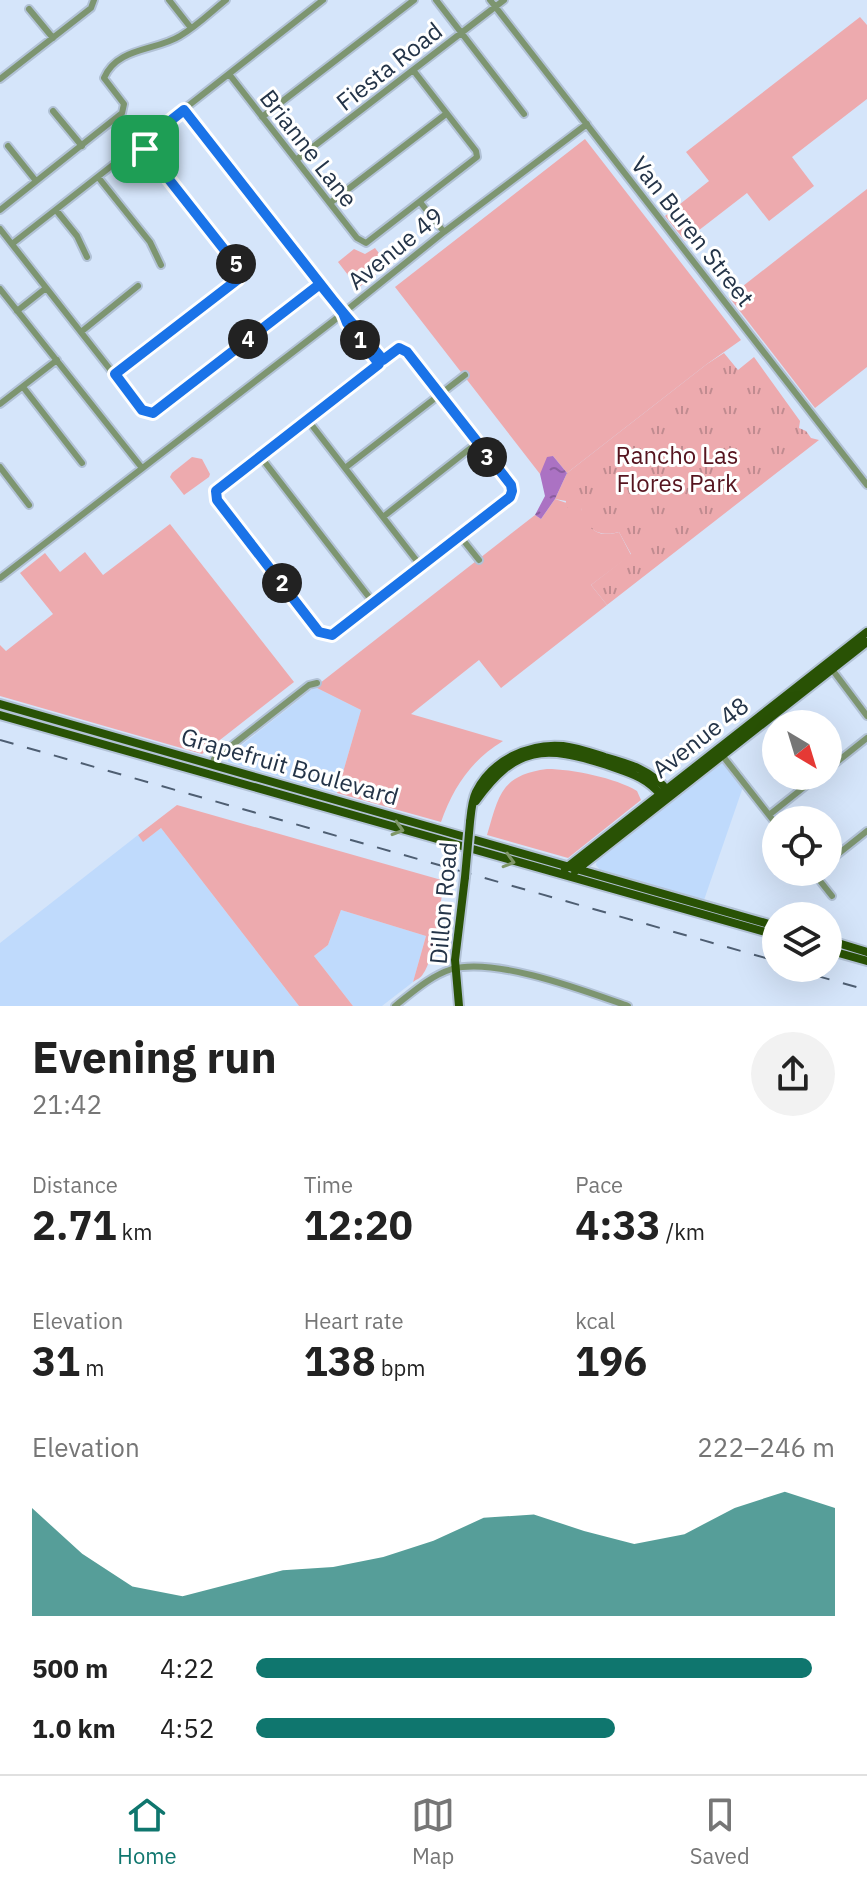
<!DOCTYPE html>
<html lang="en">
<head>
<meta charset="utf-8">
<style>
	:root { --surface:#fff; --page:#f2f2f2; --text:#222; --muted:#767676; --line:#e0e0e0; --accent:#0f766e }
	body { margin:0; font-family:"IBM Plex Sans",sans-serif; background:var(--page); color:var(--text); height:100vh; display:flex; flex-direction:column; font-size:30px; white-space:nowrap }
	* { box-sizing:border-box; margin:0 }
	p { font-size:26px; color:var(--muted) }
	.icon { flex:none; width:44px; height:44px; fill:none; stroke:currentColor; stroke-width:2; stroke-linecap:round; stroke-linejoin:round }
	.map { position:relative; height:1006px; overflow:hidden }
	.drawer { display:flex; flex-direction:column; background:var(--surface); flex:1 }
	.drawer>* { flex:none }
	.needle { width:52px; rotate:142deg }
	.fabs { position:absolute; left:762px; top:710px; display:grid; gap:16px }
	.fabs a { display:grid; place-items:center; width:80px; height:80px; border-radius:50%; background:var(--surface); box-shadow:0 8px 32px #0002; font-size:40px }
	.pin { position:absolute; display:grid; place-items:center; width:68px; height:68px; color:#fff; margin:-34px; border-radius:16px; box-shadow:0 4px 12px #0006 }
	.km { position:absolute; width:40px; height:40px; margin:-20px; border-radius:50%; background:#222; color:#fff; font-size:22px; line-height:40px; text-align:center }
	.round { display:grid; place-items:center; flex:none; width:84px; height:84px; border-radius:42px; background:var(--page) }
	.head { display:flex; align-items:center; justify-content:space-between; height:136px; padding:0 32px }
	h1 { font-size:44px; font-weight:800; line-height:60px }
	.figures { display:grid; grid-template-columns:repeat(3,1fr); gap:12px; height:136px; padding:8px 32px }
	.figures div { display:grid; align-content:center }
	.figures b { font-size:40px; font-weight:800 }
	.figures small { font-size:22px; font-weight:400 }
	.figures p { font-size:22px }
	.chart { height:224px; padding:16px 32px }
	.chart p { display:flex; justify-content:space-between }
	.chart svg { width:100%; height:144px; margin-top:8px; fill:var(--accent); opacity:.7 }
	ul { padding:0 32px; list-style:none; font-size:26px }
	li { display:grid; grid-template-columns:128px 96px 1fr; align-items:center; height:60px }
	li i { height:20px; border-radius:10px; background:var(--accent) }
	.menu { display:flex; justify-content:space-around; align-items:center; height:112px; border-top:2px solid var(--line); background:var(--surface); font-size:22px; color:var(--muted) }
	.menu a { display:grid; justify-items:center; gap:4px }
	.menu .active { color:var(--accent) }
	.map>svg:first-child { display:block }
	.built { fill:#bfdafc }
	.grass { fill:#edaaae }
	.park { fill:url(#park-tufts) }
	.water { fill:url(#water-ripples) }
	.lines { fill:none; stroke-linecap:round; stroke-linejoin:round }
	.minor-casing { stroke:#b2c2d6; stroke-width:10 }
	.major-casing { stroke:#b2c2d6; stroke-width:12 }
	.minor { stroke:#7d9570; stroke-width:6 }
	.major { stroke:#295205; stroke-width:8 }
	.rail { stroke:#4e5e72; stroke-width:2; stroke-dasharray:14 14; stroke-linecap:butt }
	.major-bridge-casing { stroke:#b2c2d6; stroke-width:12; stroke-linecap:butt }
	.major-bridge { stroke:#295205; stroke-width:8 }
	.oneway { stroke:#7f9769 }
	.route-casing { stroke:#fff; stroke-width:16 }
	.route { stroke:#1a73e8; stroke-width:10 }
	.labels { text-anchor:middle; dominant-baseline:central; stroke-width:6; stroke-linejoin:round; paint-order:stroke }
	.street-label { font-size:24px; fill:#243448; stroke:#fff }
	.park-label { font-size:24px; fill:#56141f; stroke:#fff }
</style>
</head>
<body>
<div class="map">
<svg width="867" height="1006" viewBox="0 0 867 1006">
	<defs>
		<pattern id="park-tufts" width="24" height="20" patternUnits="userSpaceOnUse" patternTransform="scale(2)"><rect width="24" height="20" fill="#edaaae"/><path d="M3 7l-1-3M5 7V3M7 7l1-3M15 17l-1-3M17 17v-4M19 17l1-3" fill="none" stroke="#c08b90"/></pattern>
		<pattern id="water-ripples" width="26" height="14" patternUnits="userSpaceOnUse" patternTransform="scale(2)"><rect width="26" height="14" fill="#ab72c3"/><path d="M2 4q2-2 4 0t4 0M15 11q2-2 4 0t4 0" fill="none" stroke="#8b5ea0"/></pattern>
	</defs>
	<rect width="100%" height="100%" fill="#d5e5fa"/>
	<path class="built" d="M 315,687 L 361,710 L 337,793 L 228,762 L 229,755 Z
		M 722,760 L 743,787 L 704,900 L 600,870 L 596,865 L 597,858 Z
		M 161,828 L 299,1006 L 0,1006 L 0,943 L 138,835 L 144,841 Z
		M 341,910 L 426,936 L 413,982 L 382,1006 L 353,1006 L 314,956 L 328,945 Z"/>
	<path class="grass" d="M 860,17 L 867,25 L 867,99 L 792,157 L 814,186 L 769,221 L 747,193 L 685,241 L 665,216 L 709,181 L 686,152 Z
		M 585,139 L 741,340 L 707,364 L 567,473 L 553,456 L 540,474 L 395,287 Z
		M 867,189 L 867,367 L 815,408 L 729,297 Z
		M 375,248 L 388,265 L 358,288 L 338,262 L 354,249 L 365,254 Z
		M 192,457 L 202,459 L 210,474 L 209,477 L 184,495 L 170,477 L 172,473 Z
		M 555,499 L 581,508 C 588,528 596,539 619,532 L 631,555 L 591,585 L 607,605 L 501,688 L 479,660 L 411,714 L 503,741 C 471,760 453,788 441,822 L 337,793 L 361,710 L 315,687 L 535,515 L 541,519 Z
		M 170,524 L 294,682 L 202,754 L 0,696 L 0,645 L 6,651 L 53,614 L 20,573 L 45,553 L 60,572 L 85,552 L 103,575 Z
		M 547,769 C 572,769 616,778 637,791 L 641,800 L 568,858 L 487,835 C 499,795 501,775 547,769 Z
		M 177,805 L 445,881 C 439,903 435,959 423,974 C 421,978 417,979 413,982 L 426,936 L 341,910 L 328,945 L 314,956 L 353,1006 L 299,1006 L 161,828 L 143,842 L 138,835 Z"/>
	<path class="park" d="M 724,353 L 738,370 L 754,357 L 800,421 L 799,428 L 806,431 L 811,438 L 819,440 L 607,605 L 591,585 L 631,554 L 619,532 C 599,538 584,529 581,508 L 565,508 L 566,501 L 555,499 L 567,473 L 707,364 Z"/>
	<path class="water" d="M 553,456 L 567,473 L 555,499 L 541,519 L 535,515 L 545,496 L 540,474 L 547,457 Z"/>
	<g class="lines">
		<defs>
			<path id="minor" d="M 169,0 L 191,28
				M 436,0 L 524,114
				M 490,0 L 867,485
				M 29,9 L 53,38
				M 229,74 L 357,238 L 366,243 L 477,157 L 476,151 L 413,70
				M 0,79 L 91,8 L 94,0
				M 184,110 L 343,313 L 352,320 L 383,360
				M 53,111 L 82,146
				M 262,117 L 414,0
				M 8,146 L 36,181
				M 296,160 L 504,0
				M 98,177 L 150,242 L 161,265
				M 420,202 L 444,232
				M 330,203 L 446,114
				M 0,210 L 122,113 L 124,104 L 104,78 C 117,47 156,51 180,36 C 197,26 211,12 226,0
				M 56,210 L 77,236 L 87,257
				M 0,229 L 142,410 L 148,414 L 157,411 L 320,284
				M 12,244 L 323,0
				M 0,289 L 142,468
				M 17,311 L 46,288
				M 344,316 L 379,364
				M 81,332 L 138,286
				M 402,349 L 410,355 L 509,482 L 512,494 L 332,635 L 319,632 L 219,503 L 216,491 L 395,350 Z
				M 115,374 L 237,280 L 241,274 L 238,267 L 141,144
				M 23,387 L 82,463
				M 0,404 L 57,360
				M 307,419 L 420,565
				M 260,456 L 372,601
				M 0,467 L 29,505
				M 345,468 L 465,375
				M 383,517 L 477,443
				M 459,535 L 479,560
				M 0,578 L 332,322 L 444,232 L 587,124
				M 831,668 L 867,716
				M 722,755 L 776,824
				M 212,765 L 214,759 L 226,750 L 309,685 L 317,683
				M 828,769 L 867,738
				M 769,815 L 818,776
				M 828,862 L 867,831
				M 813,872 L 832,896
				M 395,1006 C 413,992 430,976 452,969 C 496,957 585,991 628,1006"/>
			<path id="major" d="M 0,704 L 776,926
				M 0,715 L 776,935
				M 476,801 C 516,745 545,745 607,765 C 629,773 645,776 661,795
				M 470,822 C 471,812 472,800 476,792 C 492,760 529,743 563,746 C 578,748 592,753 605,757 C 630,764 651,770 668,791
				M 565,869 L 867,632
				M 575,871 L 867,642
				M 828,940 L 867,952
				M 828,950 L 867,961
				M 459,1006 L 455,960 L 465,877"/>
		</defs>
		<use href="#minor" class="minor-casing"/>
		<use href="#major" class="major-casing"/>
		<use href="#minor" class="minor"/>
		<use href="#major" class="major"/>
		<path class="rail" d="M 0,740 L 776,961
			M 789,968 L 867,990"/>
		<defs>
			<path id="major-bridge" d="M 465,877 L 470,822"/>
		</defs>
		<use href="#major-bridge" class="major-bridge-casing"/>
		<use href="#major-bridge" class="major-bridge"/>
	</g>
	<defs><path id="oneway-chevron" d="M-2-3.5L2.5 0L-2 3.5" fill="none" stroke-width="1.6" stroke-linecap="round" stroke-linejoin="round" transform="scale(2)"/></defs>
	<g class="oneway">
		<use href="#oneway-chevron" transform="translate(398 829) rotate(17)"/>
		<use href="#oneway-chevron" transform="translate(509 861) rotate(16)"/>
	</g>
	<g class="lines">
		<defs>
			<path id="route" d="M 145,149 L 141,144 L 184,110 L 343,313 L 347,323 L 379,364 L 216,491 L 217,500 L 319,632 L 332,635 L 510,497 L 512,491 L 511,485 L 407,352 L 399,348 L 383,360 C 362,334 340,310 320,284 L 153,413 L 142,410 L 115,374 L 237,280 L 241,274 L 238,267 L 145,149"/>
		</defs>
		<use href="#route" class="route-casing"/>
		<use href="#route" class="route"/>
	</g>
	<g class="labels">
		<g class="street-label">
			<text transform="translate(389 66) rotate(-38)">Fiesta Road</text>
			<text transform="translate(309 148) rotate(52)">Brianne Lane</text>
			<text transform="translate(693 231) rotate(52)">Van Buren Street</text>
			<text transform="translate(395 248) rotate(-39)">Avenue 49</text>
			<text transform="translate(700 737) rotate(-38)">Avenue 48</text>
			<text transform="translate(290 766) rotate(16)">Grapefruit Boulevard</text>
			<text transform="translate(443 903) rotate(-85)">Dillon Road</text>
		</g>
		<g class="park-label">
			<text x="677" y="455">Rancho Las<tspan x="677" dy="28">Flores Park</tspan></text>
		</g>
	</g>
</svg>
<div class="fabs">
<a><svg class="needle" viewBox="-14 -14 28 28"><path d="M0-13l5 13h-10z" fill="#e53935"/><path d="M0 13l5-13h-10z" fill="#767676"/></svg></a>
<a><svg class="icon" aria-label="locate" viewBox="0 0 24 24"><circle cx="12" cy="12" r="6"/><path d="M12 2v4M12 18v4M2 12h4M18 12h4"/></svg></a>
<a><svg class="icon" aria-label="layers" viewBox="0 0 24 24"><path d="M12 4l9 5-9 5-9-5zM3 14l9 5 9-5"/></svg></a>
</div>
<div class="pin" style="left:145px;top:149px;background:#1e9e55"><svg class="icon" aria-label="arrive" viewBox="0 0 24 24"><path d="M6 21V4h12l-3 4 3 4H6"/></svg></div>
<b class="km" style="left:360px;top:340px">1</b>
<b class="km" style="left:282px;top:583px">2</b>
<b class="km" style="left:487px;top:457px">3</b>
<b class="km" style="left:248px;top:339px">4</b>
<b class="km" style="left:236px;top:264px">5</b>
</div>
<section class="drawer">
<div class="head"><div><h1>Evening run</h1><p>21:42</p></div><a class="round"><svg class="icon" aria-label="share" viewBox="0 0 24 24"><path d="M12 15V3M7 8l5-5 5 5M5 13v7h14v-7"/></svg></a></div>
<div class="figures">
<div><p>Distance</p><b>2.71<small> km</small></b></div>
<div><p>Time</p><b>12:20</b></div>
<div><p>Pace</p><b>4:33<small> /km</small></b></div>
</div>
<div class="figures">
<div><p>Elevation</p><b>31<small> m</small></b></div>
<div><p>Heart rate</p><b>138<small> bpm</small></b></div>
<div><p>kcal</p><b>196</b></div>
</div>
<div class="chart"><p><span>Elevation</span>222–246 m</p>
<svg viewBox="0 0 160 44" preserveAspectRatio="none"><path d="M0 44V11L10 25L20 35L30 38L40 34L50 30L60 29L70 26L80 21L90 14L100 13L110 18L120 22L130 19L140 11L150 6L160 11V44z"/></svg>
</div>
<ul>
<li><b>500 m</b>4:22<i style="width:96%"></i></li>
<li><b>1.0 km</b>4:52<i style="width:62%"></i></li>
</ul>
</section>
<nav class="menu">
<a class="active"><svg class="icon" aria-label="home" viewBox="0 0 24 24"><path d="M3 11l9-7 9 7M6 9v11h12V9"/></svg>Home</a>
<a><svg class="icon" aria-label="map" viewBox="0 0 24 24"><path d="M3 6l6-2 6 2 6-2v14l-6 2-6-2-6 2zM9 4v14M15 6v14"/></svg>Map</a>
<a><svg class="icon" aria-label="saved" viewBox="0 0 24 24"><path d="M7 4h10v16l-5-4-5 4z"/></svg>Saved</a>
</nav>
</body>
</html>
